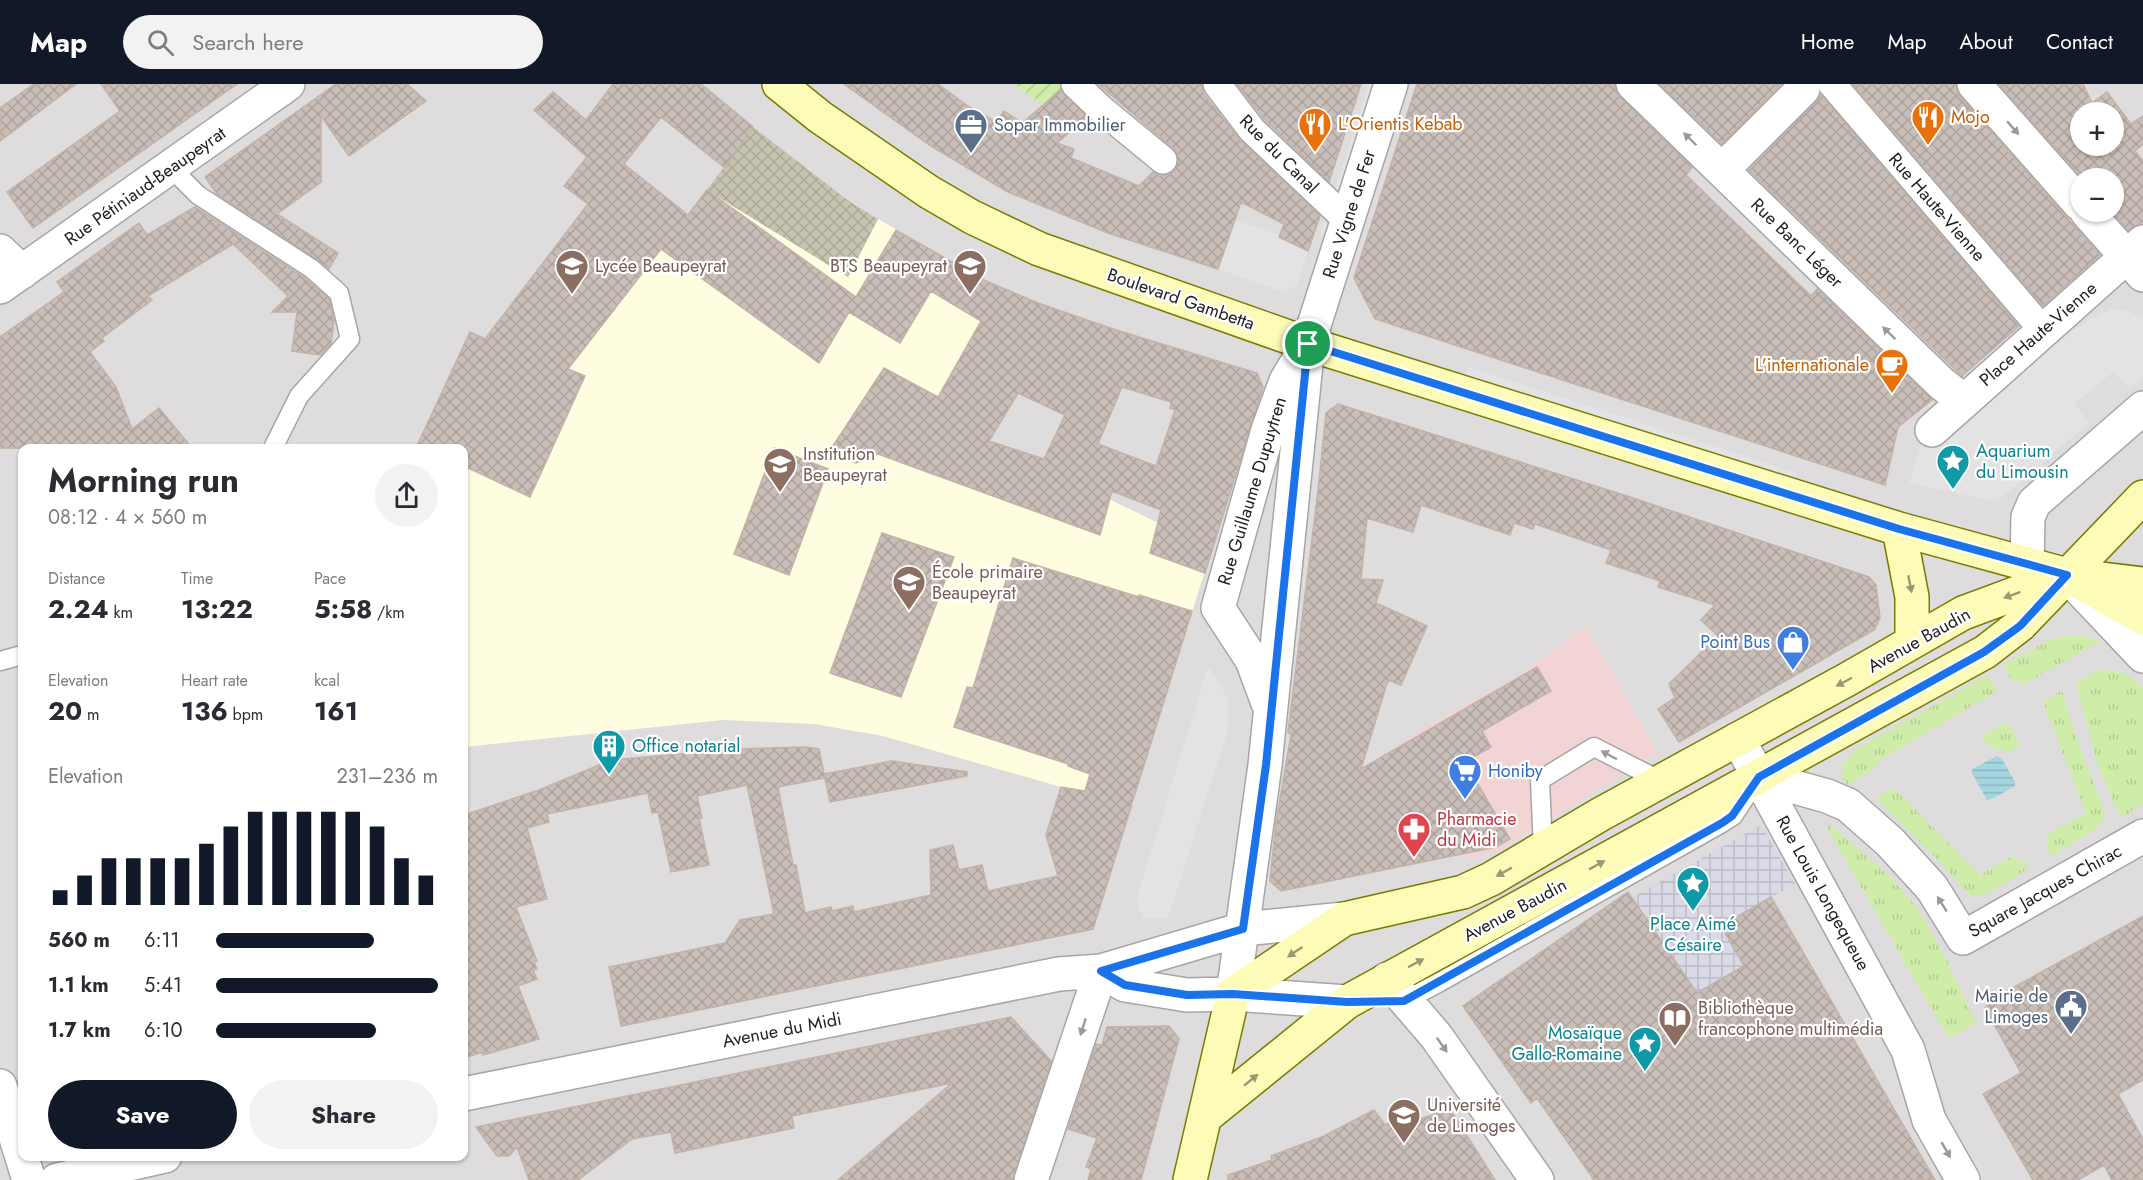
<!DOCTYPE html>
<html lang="en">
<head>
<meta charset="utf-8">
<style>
	:root { --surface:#fff; --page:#f2f2f3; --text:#2b2b33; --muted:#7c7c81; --accent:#111827 }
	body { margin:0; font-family:Jost,sans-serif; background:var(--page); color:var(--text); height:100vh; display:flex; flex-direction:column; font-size:22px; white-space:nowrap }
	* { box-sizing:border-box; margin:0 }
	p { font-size:20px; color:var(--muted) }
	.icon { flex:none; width:33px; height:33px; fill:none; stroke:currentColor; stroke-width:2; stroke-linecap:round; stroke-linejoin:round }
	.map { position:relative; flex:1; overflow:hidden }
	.sheet { position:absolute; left:18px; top:360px; width:450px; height:717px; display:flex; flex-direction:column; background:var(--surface); border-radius:12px; box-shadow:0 2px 4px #0004 }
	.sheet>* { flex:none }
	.fabs { position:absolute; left:2070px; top:18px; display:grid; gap:12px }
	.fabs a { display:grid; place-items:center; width:54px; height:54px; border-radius:50%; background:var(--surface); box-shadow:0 2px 4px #0004; font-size:30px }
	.pin { position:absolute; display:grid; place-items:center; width:51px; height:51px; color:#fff; margin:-26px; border:3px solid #fff; border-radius:50%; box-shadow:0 2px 6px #0007 }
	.round { display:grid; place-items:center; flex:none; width:63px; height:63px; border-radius:32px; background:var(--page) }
	.overview { display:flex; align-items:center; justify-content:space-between; height:102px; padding:0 30px }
	h1 { font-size:33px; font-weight:700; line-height:45px }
	.metrics { display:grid; grid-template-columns:repeat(3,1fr); gap:9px; height:102px; padding:6px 30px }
	.metrics div { display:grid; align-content:center }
	.metrics b { font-size:26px; font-weight:700 }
	.metrics small { font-size:16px; font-weight:400 }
	.metrics p { font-size:16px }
	.chart { height:168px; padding:12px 30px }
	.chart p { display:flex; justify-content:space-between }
	.chart svg { width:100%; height:108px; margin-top:6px; stroke:var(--accent); stroke-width:6 }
	.primary-button { display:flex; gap:12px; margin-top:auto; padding:12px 30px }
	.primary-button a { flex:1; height:69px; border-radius:36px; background:var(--accent); color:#fff; font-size:24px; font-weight:700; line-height:69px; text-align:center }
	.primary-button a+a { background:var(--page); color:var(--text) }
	ul { padding:0 30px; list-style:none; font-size:20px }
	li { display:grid; grid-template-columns:96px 72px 1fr; align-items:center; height:45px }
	li i { height:15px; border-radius:8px; background:var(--accent) }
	header { display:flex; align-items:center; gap:36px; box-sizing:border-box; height:84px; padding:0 30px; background:var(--accent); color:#fff }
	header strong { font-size:28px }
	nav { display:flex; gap:33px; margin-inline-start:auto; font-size:21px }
	.search { width:420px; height:54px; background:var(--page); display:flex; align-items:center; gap:15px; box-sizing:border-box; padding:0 21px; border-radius:33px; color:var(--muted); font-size:22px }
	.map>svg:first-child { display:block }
	.residential { fill:#dedcdc; fill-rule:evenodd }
	.commercial { fill:#f2d4d5 }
	.education { fill:#fffde0 }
	.construction { fill:url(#construction-cross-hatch) }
	.grass { fill:url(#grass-tufts) }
	.garden { fill:url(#garden-furrows) }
	.parking { fill:#e3e3e3 }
	.plaza { fill:url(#plaza-grid) }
	.water { fill:url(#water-rules) }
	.building { fill:url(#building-cross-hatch); stroke:#c3b2a7; stroke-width:1.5; fill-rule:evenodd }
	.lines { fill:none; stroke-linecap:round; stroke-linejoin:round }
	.service-casing { stroke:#a6a6a6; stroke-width:21 }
	.pedestrian-casing { stroke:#a6a6a6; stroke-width:30 }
	.minor-casing { stroke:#a6a6a6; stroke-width:36 }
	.tertiary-casing { stroke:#a6a6a6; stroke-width:36 }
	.secondary-casing { stroke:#777d00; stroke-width:36 }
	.service { stroke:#fff; stroke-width:18 }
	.pedestrian { stroke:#fff; stroke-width:27 }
	.minor { stroke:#fff; stroke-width:33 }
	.tertiary { stroke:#fff; stroke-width:33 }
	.secondary { stroke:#fcfcb8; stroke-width:33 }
	.oneway { fill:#9a9a9a }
	.oneway2 { fill:#999973 }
	.route-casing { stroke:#fff; stroke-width:12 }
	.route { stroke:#1a73e8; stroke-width:8 }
	.labels { text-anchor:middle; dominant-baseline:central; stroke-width:4.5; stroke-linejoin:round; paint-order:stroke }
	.food-label { font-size:18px; fill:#c56008; stroke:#fff; text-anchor:start }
	.service-label { font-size:18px; fill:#4e5e75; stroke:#fff; text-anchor:start }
	.street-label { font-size:18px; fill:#1f1f1f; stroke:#fff }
	.education-label { font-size:18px; fill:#785e54; stroke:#fff; text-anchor:start }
	.culture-label { font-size:18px; fill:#0d838f; stroke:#fff; text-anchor:start }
	.shop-label { font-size:18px; fill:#366cbe; stroke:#fff; text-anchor:end }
	.health-label { font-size:18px; fill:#be3a42; stroke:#fff; text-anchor:start }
</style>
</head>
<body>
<header>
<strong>Map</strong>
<div class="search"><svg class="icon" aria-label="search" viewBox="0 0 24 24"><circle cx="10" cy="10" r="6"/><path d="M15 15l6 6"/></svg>Search here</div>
<nav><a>Home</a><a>Map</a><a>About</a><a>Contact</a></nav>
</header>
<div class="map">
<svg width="2143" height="1096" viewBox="0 0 2143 1096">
	<defs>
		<pattern id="construction-cross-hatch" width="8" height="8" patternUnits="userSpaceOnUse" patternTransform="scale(1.5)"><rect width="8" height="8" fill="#c6c4b0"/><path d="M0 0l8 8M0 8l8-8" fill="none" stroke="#aaa897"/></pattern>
		<pattern id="grass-tufts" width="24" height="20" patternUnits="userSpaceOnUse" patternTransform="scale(1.5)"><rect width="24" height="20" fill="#cfeda9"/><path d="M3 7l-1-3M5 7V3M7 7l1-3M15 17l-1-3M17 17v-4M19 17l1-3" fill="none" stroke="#b1cb91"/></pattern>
		<pattern id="garden-furrows" width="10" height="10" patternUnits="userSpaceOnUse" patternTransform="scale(1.5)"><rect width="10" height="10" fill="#cfeda9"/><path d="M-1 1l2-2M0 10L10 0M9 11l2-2" fill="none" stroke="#b1cb91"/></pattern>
		<pattern id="plaza-grid" width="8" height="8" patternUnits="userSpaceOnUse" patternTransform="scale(1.5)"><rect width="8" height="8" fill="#d9dae6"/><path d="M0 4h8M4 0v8" fill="none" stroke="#babbc5"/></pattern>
		<pattern id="water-rules" width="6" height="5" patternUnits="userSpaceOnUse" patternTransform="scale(1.5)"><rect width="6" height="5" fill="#a4d6e0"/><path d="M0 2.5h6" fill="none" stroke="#8db7c0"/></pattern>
		<pattern id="building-cross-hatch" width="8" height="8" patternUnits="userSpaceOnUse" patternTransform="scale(1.5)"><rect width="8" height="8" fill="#c9beb8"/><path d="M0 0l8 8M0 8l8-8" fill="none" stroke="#aca39e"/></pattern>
	</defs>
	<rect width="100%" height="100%" fill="#f1ece5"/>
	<path class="residential" d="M 0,0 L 2143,0 L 2143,1096 L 0,1096 ZM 2080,28 L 2114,28 L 2114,62 L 2080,62 ZM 2080,94 L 2114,94 L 2114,128 L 2080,128 ZM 22,364 L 464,364 L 464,1072 L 22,1072 Z"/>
	<path class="commercial" d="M 1586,542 L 1657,669 L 1495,768 L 1466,775 L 1403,656 L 1518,592 Z"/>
	<path class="education" d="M 707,106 L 848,193 L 878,135 L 986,196 L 986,197 L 1038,219 L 1016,257 L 1035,280 L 990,357 L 1189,454 L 1213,462 L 1152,653 L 1133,721 L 1061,703 L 883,652 L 814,640 L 723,636 L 464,663 L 464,364 L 416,364 L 470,248 L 485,255 L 585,124 L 651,178 Z"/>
	<path class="construction" d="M 753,43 L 850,118 L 878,135 L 848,193 L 707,106 Z"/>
	<path class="grass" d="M 2063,552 L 2081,552 L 2101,557 L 2022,601 L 2019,596 L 2013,599 L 2003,581 L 2046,558 Z
		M 2100,586 C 2119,586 2131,589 2143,604 L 2143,720 L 2121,734 L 2097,680 L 2076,598 Z
		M 1988,591 L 1997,607 L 1878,677 L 1877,683 L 1847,701 L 1841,692 L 1845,677 L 1858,664 Z
		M 2062,606 L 2081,668 L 2104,726 L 2104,736 L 2094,746 L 2052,772 L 2046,763 L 2049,749 L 2086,729 L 2043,618 Z
		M 2008,638 L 2020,660 L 2008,668 L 1986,661 L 1982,652 Z
		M 1894,704 L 1980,791 L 2011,773 L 2024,777 L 2028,785 L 1983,812 L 1970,812 L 1943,781 L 1876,714 Z
		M 1830,741 C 1862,768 1896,793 1919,828 C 1943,862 1958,902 1976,939 L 1949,955 L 1826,743 Z"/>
	<path class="garden" d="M 1015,0 L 1061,0 L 1064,4 L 1043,21 Z"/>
	<path class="parking" d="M 1369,0 L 1377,0 L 1327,154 L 1320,151 Z
		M 1235,136 L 1280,151 L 1280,153 L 1308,167 L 1297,201 L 1283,208 L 1218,185 Z
		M 2111,225 L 2124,226 L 2143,234 L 2143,292 L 2130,304 L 2113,288 L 2075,319 L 2089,339 L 1996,418 L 1909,399 L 1923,356 L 2087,237 Z
		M 1468,283 L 1797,389 L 1793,399 L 1466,291 Z
		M 1208,582 L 1229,616 L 1227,650 L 1168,834 L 1143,835 L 1136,817 Z"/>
	<path class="plaza" d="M 1761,741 L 1795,800 L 1721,842 L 1744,882 L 1687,914 L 1694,905 L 1631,814 Z"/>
	<path class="water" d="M 1997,672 L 2002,675 L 2015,698 L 2015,702 L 1994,714 L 1987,716 L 1972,689 L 1972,685 Z"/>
	<path class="building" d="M 34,0 L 76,0 L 0,57 L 0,24 Z
		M 101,0 L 237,0 L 33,144 L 7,108 L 120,27 Z
		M 336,0 L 407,0 L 426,17 L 349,72 L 321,32 L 321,98 L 277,130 L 338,169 L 329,185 L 318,176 L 217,110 L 205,93 Z
		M 613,0 L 701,0 L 753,43 L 725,84 L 661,33 L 624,80 L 688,131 L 707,106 L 856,213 L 896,146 L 986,197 L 1038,219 L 1113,245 L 1257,289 L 1263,303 L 1205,489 L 1150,469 L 1161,426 L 1112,407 L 1100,451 L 878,370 L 856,379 L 829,368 L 884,284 L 938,313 L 981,237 L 931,207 L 900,259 L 849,228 L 819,279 L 661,165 L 568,285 L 585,292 L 530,413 L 464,382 L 464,364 L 416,364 L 470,248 L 485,255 L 588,120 L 564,102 L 587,73 L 534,26 L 553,8 L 586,36 ZM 1122,303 L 1171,318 L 1170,324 L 1175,326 L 1156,382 L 1098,360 ZM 1018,309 L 1065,331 L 1044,375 L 989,357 Z
		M 844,0 L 938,0 L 968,22 L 996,38 L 1004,27 L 1022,39 L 1061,6 L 1087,33 L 1057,59 L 1074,65 L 1071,74 L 1139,102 L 1153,88 L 1161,92 L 1168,91 L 1175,86 L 1178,79 L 1177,70 L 1173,64 L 1098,0 L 1202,0 L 1204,10 L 1240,56 L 1320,132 L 1308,167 L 1279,153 L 1284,140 L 1241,118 L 1218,185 L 1108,149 L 1008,108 L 931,62 Z
		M 1237,0 L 1361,0 L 1329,98 L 1264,35 Z
		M 1417,0 L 1615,0 L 1615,6 L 1620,13 L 1692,83 L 1686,91 L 1811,212 L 1817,205 L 1932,316 L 1898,343 L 1885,401 L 1375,235 L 1354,194 Z
		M 1660,0 L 1781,0 L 1722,60 Z
		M 1853,0 L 1956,0 L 1960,12 L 2100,171 L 2043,222 Z
		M 1999,0 L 2083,0 L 2092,19 L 2107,8 L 2131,40 L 2143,32 L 2143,60 L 2135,67 L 2143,77 L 2143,138 L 2128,146 L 2112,128 L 2114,128 L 2114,94 L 2082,94 ZM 2080,28 L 2114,28 L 2114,62 L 2080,62 Z
		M 1821,11 L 2019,242 L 1962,292 L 1749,86 L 1816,18 Z
		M 195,123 L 305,194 L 329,215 L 334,237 L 331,260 L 320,271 L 292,267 L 297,228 L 272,228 L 288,212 L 233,160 L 148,212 L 152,216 L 102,254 L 104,257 L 90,268 L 116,303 L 132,345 L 159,324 L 192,364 L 0,364 L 0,253 L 64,208 L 57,198 L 139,139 L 147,151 Z
		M 1338,320 L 1627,412 L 1869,493 L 1876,501 L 1880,534 L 1874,546 L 1679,658 L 1658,625 L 1675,614 L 1669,600 L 1718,552 L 1701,536 L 1715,521 L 1658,503 L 1660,497 L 1606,479 L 1611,466 L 1535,440 L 1533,445 L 1514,439 L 1510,451 L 1421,421 L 1413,448 L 1367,434 L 1361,495 L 1383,496 L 1376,519 L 1427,542 L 1401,601 L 1388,596 L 1361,685 L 1537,583 L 1551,607 L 1482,647 L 1491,663 L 1465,678 L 1510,755 L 1496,763 L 1281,807 L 1270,797 L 1276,738 L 1291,651 L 1288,648 L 1318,407 L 1326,329 Z
		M 774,364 L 828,385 L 789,491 L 734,470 Z
		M 882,449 L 954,473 L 901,613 L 830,589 Z
		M 1013,474 L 1139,513 L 1139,511 L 1192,527 L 1093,845 L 621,942 L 609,883 L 725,859 L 740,836 L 774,830 L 747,701 L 697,712 L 702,734 L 699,734 L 709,781 L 671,788 L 658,728 L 652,729 L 648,709 L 547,730 L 549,738 L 527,744 L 547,815 L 516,823 L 537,877 L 534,878 L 537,885 L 533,886 L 537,895 L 518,902 L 539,955 L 483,971 L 483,968 L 464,974 L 464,731 L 539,706 L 611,676 L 739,665 L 805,663 L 819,665 L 825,694 L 778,703 L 793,781 L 796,781 L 805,829 L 831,823 L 832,827 L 853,822 L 854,828 L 931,811 L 930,766 L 953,761 L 959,786 L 982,781 L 988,807 L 1058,792 L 1046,751 L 1061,703 L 1085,707 L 1090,690 L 1068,682 L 1068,680 L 954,643 L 967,603 L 973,604 Z
		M 892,677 L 967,688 L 967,692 L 830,718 L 824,690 Z
		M 1628,808 L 1697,909 L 1744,882 L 1721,842 L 1771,813 L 1935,1096 L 1594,1096 L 1537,1014 L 1531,1019 L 1463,922 Z
		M 2143,832 L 2143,996 L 2118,1010 L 2143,1055 L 2143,1096 L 2112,1096 L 2104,1081 L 2078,1096 L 2033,1096 L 1983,1010 L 2021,989 L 1985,924 L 1996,913 Z
		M 1011,933 L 1051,977 L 1013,1096 L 838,1096 L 952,999 L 792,1032 L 794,1044 L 675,1069 L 671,1048 L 632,1055 L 578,1096 L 529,1096 L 517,1063 L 509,1072 L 497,1072 L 476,1043 Z
		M 1169,942 L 1179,955 L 1141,1096 L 1088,1096 L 1091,1085 L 1086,1083 L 1097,1054 L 1068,1045 L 1096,960 L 1102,961 L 1107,943 Z
		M 1450,1025 L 1495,1096 L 1228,1096 L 1228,1091 L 1272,1076 L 1271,1072 L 1324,1052 L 1374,1026 L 1385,1041 L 1391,1037 L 1396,1043 Z"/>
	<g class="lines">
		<defs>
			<path id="service" d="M 171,84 L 198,111 L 312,185 L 339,209 L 350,255 L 299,312 L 273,364
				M 0,577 L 22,571
				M 1543,766 L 1540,696 L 1594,663 L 1661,697
				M 1400,917 L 1404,917 L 1440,898 L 1722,739 L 1733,732 L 1752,703"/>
			<path id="pedestrian" d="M 1075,0 L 1101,25 L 1163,76
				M 1217,0 L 1252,46 L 1346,135
				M 1832,0 L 2043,246"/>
			<path id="minor" d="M 1633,0 L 1941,299 L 1964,317
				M 1974,0 L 2080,120
				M 1722,86 L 1803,5
				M 2087,128 L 2143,191
				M 0,167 L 22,188
				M 1932,346 L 2143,158
				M 2027,481 L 2028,433 L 2034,419 L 2143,324
				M 2074,499 L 2143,572
				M 1268,619 L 1252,576 L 1218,524 L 1268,346 L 1286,297 L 1301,272
				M 1738,655 L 1908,966 L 1929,1036 L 1963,1096
				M 1759,693 L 1827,712 L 1848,721 L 1890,758 L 1932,804 L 1963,854 L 2143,752
				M 1101,887 L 1125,901 L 1187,911 L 1233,910 L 1347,918
				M 1387,895 L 1436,952 L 1537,1096
				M 1233,910 L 1265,681 L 1308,260 L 1391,0
				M 0,1002 L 29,1096
				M 464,1010 L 1059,890 L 1101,887 L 1243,845 L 1344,835
				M 57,1096 L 165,1072
				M 1031,1096 L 1101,887"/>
			<path id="tertiary" d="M 0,203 L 288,0"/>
			<path id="secondary" d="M 779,0 L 820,33 L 929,108 L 972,133 L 1039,165 L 1308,260 L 1899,445 L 2067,491 L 2143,500
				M 1899,445 L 1912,513 L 1912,557
				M 2081,499 L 2143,534
				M 1205,1033 L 1347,918 L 1985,568 L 2020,541 L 2143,413
				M 1190,1096 L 1233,910 L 1344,835 L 1463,808 L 1491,795 L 1601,730 L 1848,595 L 1963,529 L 2060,493"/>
		</defs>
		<use href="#service" class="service-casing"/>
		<use href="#pedestrian" class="pedestrian-casing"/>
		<use href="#minor" class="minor-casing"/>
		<use href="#tertiary" class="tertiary-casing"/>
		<use href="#secondary" class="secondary-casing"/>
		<use href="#service" class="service"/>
		<use href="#pedestrian" class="pedestrian"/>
		<use href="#minor" class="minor"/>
		<use href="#tertiary" class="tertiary"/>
		<use href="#secondary" class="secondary"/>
	</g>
	<defs><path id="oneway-solid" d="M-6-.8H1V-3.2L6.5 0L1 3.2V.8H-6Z" transform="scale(1.5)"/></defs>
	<g class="oneway">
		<use href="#oneway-solid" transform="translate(2013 44) rotate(49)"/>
		<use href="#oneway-solid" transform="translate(1690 55) rotate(-136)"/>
		<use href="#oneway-solid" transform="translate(1889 249) rotate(-136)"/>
		<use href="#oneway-solid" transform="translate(1609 671) rotate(-152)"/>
		<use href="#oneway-solid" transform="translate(1942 820) rotate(-122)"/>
		<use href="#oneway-solid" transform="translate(1083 943) rotate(108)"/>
		<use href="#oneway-solid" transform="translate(1442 961) rotate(55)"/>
		<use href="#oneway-solid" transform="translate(1946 1066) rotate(60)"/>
	</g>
	<g class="oneway2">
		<use href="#oneway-solid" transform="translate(1910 500) rotate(79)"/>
		<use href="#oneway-solid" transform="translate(2012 511) rotate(160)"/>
		<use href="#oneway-solid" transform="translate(1844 598) rotate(152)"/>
		<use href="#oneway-solid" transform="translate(1597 781) rotate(-29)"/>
		<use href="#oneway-solid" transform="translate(1504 788) rotate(151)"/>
		<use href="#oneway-solid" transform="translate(1295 868) rotate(146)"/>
		<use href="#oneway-solid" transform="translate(1416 879) rotate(-28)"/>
		<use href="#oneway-solid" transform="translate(1251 996) rotate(-39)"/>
	</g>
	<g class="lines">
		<defs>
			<path id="route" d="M 1308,260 L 1899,445 L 2067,491 L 2020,542 L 1984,568 L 1759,693 L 1732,732 L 1722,739 L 1404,917 L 1347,918 L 1233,910 L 1187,911 L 1125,901 L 1101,887 L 1243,845 L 1266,681 Z"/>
		</defs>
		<use href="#route" class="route-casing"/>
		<use href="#route" class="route"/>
	</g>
	<defs>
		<symbol id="restaurant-pin" viewBox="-11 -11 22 30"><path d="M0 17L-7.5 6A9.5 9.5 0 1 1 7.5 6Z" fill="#e8710a" stroke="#fff"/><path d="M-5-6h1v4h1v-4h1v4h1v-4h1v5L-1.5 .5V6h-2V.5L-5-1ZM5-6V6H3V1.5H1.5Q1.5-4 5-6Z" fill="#fff"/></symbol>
		<symbol id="office-pin" viewBox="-11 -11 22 30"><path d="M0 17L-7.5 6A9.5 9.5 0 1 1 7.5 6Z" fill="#5c6f8a" stroke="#fff"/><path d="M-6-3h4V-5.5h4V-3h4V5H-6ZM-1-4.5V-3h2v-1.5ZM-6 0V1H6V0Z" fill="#fff"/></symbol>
		<symbol id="school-pin" viewBox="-11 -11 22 30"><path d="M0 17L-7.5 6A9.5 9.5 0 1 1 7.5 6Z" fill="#8d6e63" stroke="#fff"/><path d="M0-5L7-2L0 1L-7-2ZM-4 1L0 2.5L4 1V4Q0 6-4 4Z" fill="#fff"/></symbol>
		<symbol id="cafe-pin" viewBox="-11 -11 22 30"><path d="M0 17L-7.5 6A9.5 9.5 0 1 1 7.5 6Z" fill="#e8710a" stroke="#fff"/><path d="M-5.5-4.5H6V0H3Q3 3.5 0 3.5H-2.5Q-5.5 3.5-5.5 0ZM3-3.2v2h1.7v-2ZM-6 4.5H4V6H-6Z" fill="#fff"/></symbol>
		<symbol id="sight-pin" viewBox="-11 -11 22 30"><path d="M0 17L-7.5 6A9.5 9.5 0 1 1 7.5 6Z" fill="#0f9aa8" stroke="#fff"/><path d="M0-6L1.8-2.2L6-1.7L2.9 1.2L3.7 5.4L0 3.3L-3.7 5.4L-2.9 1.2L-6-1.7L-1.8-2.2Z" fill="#fff"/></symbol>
		<symbol id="shop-pin" viewBox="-11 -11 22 30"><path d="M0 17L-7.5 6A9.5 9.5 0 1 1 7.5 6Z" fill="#3f7fe0" stroke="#fff"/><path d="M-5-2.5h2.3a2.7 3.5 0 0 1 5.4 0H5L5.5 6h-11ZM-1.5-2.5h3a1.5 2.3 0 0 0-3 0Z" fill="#fff"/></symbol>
		<symbol id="building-pin" viewBox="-11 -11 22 30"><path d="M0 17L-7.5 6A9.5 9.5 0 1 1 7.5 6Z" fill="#0f9aa8" stroke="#fff"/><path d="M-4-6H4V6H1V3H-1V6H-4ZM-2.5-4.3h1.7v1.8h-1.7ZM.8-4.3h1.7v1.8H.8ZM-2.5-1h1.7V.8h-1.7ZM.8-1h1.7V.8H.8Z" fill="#fff"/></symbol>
		<symbol id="supermarket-pin" viewBox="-11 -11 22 30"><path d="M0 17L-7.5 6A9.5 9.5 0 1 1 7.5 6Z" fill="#3f7fe0" stroke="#fff"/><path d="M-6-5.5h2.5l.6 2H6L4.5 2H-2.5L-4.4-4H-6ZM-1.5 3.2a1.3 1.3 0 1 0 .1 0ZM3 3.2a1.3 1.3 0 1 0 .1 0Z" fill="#fff"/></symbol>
		<symbol id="pharmacy-pin" viewBox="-11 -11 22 30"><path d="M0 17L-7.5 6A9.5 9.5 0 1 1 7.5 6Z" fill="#e0444e" stroke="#fff"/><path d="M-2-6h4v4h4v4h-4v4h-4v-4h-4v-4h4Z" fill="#fff"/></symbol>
		<symbol id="civic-pin" viewBox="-11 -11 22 30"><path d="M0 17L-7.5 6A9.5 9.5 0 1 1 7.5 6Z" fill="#5c6f8a" stroke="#fff"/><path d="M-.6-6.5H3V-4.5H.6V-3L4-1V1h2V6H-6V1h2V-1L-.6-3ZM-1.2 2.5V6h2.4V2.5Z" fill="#fff"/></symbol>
		<symbol id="library-pin" viewBox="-11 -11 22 30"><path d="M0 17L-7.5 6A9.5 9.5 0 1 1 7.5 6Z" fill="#8d6e63" stroke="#fff"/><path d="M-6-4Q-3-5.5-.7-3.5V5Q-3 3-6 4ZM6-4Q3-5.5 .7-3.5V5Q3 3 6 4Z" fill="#fff"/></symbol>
		<symbol id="university-pin" viewBox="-11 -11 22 30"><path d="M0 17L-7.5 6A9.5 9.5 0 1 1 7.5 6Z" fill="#8d6e63" stroke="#fff"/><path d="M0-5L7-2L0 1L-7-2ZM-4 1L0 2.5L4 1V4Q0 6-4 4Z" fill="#fff"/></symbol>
	</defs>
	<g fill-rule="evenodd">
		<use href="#restaurant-pin" x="1909" y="14" width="38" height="52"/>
		<use href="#restaurant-pin" x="1296" y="21" width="38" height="52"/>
		<use href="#office-pin" x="952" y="22" width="38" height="52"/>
		<use href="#school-pin" x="553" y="163" width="38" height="52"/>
		<use href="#school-pin" x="951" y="163" width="38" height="52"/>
		<use href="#cafe-pin" x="1873" y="262" width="38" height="52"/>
		<use href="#sight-pin" x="1934" y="358" width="38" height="52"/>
		<use href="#school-pin" x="761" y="361" width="38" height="52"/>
		<use href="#school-pin" x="890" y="479" width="38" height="52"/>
		<use href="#shop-pin" x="1774" y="539" width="38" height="52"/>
		<use href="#building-pin" x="590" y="643" width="38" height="52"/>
		<use href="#supermarket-pin" x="1446" y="668" width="38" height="52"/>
		<use href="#pharmacy-pin" x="1395" y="726" width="38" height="52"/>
		<use href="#sight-pin" x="1674" y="780" width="38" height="52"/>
		<use href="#civic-pin" x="2052" y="903" width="38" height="52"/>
		<use href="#library-pin" x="1656" y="915" width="38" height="52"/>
		<use href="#sight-pin" x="1626" y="940" width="38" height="52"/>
		<use href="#university-pin" x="1385" y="1012" width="38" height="52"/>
	</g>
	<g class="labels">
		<g class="food-label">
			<text x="1951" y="33">Mojo</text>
			<text x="1338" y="40">L'Orientis Kebab</text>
			<text x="1869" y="281" text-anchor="end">L'internationale</text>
		</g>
		<g class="service-label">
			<text x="994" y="41">Sopar Immobilier</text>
			<text x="2048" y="912" text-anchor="end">Mairie de<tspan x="2048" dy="21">Limoges</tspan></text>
		</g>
		<g class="street-label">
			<text transform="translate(1279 70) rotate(45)">Rue du Canal</text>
			<text transform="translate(145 102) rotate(-35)">Rue Pétiniaud-Beaupeyrat</text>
			<text transform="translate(1937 123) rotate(49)">Rue Haute-Vienne</text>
			<text transform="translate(1349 130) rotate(-72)">Rue Vigne de Fer</text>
			<text transform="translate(1797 159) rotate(44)">Rue Banc Léger</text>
			<text transform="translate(1181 215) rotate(19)">Boulevard Gambetta</text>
			<text transform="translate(2038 250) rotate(-41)">Place Haute-Vienne</text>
			<text transform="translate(1252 407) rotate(-73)">Rue Guillaume Dupuytren</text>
			<text transform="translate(1919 556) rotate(-29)">Avenue Baudin</text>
			<text transform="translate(2045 807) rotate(-29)">Square Jacques Chirac</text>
			<text transform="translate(1823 809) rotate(61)">Rue Louis Longequeue</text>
			<text transform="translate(1515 826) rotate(-28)">Avenue Baudin</text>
			<text transform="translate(782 946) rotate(-11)">Avenue du Midi</text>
		</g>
		<g class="education-label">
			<text x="595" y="182">Lycée Beaupeyrat</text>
			<text x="947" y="182" text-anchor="end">BTS Beaupeyrat</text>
			<text x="803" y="370">Institution<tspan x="803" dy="21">Beaupeyrat</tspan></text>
			<text x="932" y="488">École primaire<tspan x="932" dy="21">Beaupeyrat</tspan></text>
			<text x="1698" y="924">Bibliothèque<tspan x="1698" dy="21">francophone multimédia</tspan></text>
			<text x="1427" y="1021">Université<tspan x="1427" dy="21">de Limoges</tspan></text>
		</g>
		<g class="culture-label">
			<text x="1976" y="367">Aquarium<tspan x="1976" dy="21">du Limousin</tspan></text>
			<text x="632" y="662">Office notarial</text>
			<text x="1693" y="840" text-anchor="middle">Place Aimé<tspan x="1693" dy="21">Césaire</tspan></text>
			<text x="1622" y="949" text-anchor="end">Mosaïque<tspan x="1622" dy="21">Gallo-Romaine</tspan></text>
		</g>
		<g class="shop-label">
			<text x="1770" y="558">Point Bus</text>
			<text x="1488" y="687" text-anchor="start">Honiby</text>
		</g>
		<g class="health-label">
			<text x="1437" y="735">Pharmacie<tspan x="1437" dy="21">du Midi</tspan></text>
		</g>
	</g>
</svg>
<div class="fabs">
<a>+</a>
<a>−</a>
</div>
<div class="pin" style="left:1308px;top:260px;background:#1e9e55"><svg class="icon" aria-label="arrive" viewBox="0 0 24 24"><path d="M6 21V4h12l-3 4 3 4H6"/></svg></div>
<section class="sheet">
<div class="overview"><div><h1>Morning run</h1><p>08:12 · 4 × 560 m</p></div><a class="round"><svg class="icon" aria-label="share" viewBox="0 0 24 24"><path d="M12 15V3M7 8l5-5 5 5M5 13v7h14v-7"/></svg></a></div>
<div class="metrics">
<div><p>Distance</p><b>2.24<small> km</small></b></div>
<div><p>Time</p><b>13:22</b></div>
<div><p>Pace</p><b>5:58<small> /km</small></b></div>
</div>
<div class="metrics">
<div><p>Elevation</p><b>20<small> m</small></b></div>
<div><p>Heart rate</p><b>136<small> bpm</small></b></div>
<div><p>kcal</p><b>161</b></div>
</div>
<div class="chart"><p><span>Elevation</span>231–236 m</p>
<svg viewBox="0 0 160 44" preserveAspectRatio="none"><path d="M5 44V38M15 44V32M25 44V25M35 44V25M45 44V25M55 44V25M65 44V19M75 44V12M85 44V6M95 44V6M105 44V6M115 44V6M125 44V6M135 44V12M145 44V25M155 44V32"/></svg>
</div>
<ul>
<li><b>560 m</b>6:11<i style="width:71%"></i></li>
<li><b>1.1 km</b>5:41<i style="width:100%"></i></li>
<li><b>1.7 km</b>6:10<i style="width:72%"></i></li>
</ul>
<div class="primary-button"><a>Save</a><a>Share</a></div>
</section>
</div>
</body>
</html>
